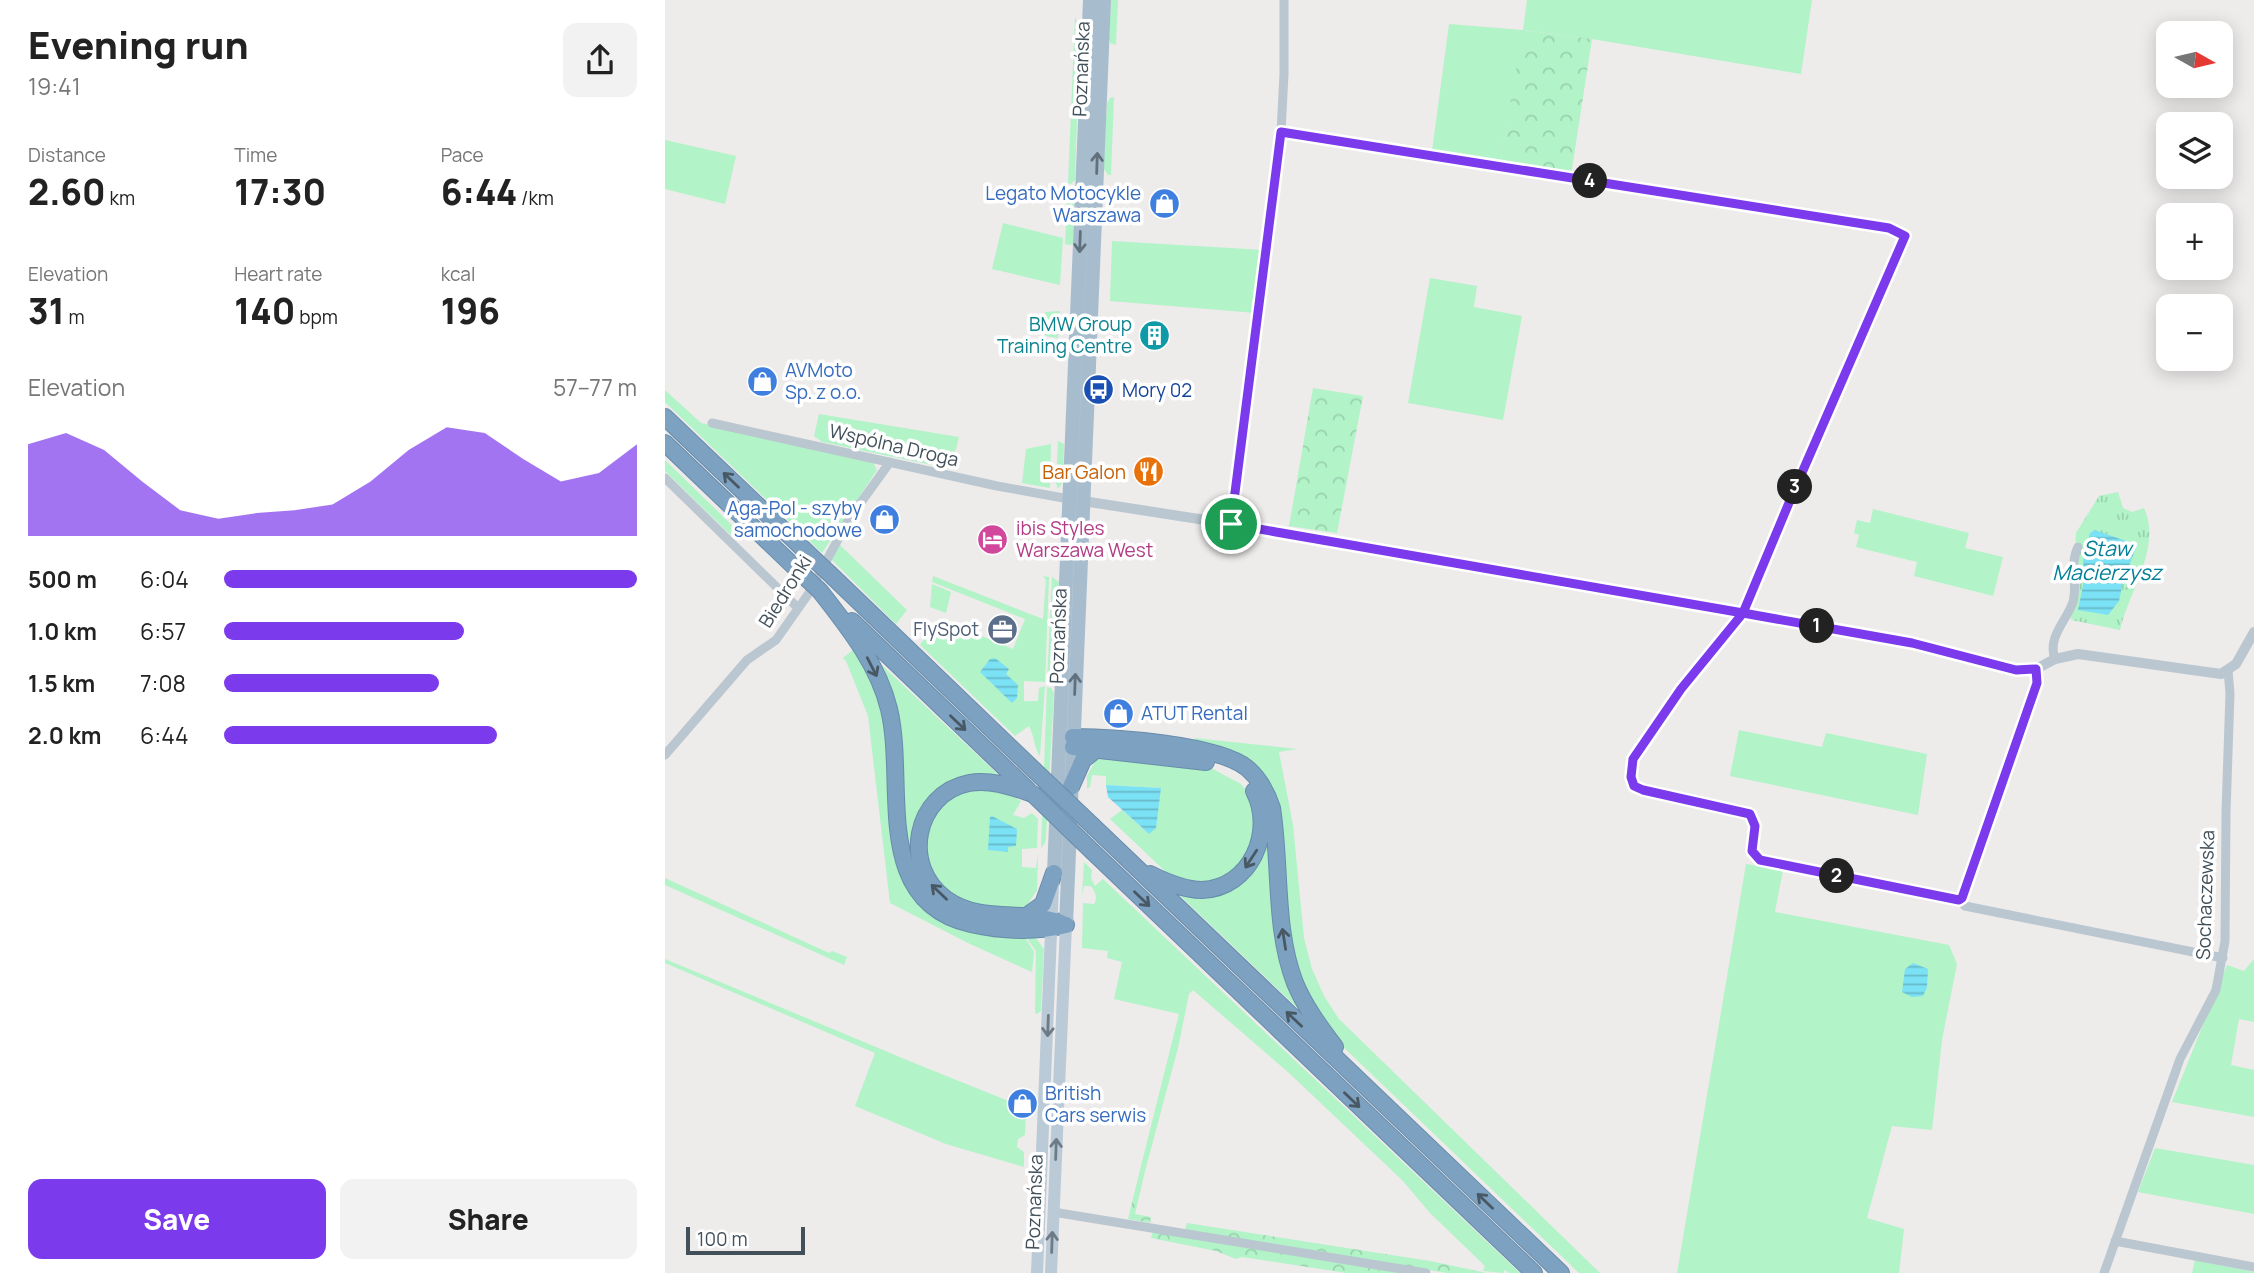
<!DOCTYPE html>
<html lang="en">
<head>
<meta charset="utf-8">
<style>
	:root { --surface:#fff; --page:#f2f2f2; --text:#222; --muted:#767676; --accent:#7c3aed }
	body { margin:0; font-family:Manrope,sans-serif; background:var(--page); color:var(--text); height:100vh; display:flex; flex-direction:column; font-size:26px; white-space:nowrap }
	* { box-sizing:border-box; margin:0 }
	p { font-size:23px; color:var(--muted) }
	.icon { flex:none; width:38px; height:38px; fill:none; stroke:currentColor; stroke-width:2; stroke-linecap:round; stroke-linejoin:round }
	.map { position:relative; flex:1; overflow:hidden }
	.details { display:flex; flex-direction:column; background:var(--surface); width:665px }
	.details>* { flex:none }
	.needle { width:46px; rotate:98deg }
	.controls { position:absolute; left:1491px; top:21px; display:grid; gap:14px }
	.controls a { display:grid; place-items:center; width:77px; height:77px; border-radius:14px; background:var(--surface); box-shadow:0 4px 18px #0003; font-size:35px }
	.scale { position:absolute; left:21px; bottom:18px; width:119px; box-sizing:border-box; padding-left:7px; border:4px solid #42505a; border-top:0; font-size:19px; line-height:24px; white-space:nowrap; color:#42505a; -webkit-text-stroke:5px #fff; paint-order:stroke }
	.pin { position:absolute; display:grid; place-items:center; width:60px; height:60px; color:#fff; margin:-30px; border:4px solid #fff; border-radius:50%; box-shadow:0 2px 7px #0007 }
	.km { position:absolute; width:35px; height:35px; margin:-18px; border-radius:50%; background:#222; color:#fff; font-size:19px; line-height:35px; text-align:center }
	.round { display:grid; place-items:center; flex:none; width:74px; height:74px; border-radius:14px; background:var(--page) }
	.summary { display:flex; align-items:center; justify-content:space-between; height:119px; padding:0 28px }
	h1 { font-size:38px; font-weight:800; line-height:52px }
	.figures { display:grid; grid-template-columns:repeat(3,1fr); gap:10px; height:119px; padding:7px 28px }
	.figures div { display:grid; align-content:center }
	.figures b { font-size:35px; font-weight:800 }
	.figures small { font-size:19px; font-weight:400 }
	.figures p { font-size:19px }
	.chart { height:196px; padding:14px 28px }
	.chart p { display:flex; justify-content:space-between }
	.chart svg { width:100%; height:126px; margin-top:7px; fill:var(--accent); opacity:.7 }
	.action { display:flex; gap:14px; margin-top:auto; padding:14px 28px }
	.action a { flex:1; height:80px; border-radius:14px; background:var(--accent); color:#fff; font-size:28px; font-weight:800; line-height:80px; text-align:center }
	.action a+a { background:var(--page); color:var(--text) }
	ul { padding:0 28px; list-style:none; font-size:23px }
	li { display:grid; grid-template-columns:112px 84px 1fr; align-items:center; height:52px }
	li i { height:18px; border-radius:9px; background:var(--accent) }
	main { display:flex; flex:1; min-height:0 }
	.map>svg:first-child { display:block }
	.green { fill:#b2f3c8 }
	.forest { fill:url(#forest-crowns) }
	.park { fill:url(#park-tufts) }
	.water { fill:url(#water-rules) }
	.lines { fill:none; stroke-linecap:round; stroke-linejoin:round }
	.motorway-casing { stroke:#688cac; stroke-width:18 }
	.minor { stroke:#bac7d0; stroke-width:9 }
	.tertiary { stroke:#bac7d0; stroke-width:10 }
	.secondary { stroke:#bbcad7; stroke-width:12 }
	.primary { stroke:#a7bdce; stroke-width:14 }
	.motorway { stroke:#7da1c1; stroke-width:16 }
	.motorway-bridge-casing { stroke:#688cac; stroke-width:18; stroke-linecap:butt }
	.motorway-bridge { stroke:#7da1c1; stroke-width:16 }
	.oneway { stroke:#60717d }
	.oneway2 { stroke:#485864 }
	.oneway3 { stroke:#6c7b86 }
	.route-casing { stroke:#fff; stroke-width:14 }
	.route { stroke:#7c3aed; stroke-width:9 }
	.labels { text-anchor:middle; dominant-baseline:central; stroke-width:7; stroke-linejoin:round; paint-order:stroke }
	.street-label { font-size:19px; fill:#42505a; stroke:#fff }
	.shop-label { font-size:19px; fill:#366cbe; stroke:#fff; text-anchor:start }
	.culture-label { font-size:19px; fill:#0d838f; stroke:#fff; text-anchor:end }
	.transit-label { font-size:19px; fill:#164399; stroke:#fff; text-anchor:start }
	.food-label { font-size:19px; fill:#c56008; stroke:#fff; text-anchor:end }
	.hotel-label { font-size:19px; fill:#b23c85; stroke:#fff; text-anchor:start }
	.service-label { font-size:19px; fill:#4e5e75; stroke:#fff; text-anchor:end }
	.water-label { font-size:21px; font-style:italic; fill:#038097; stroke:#fff }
</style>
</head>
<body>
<main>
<section class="details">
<div class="summary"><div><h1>Evening run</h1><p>19:41</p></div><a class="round"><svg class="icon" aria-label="share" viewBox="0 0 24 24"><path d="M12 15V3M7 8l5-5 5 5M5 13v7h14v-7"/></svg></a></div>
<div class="figures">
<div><p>Distance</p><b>2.60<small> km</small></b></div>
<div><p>Time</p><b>17:30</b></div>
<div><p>Pace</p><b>6:44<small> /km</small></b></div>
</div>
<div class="figures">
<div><p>Elevation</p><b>31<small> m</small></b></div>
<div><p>Heart rate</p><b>140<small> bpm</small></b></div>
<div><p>kcal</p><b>196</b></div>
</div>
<div class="chart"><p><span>Elevation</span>57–77 m</p>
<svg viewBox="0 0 160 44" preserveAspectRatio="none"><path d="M0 44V12L10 8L20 14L30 25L40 35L50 38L60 36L70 35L80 33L90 25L100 14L110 6L120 8L130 17L140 25L150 22L160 12V44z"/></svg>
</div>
<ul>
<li><b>500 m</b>6:04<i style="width:100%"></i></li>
<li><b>1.0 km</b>6:57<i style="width:58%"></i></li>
<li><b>1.5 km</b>7:08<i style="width:52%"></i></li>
<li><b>2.0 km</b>6:44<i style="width:66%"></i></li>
</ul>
<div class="action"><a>Save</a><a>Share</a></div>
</section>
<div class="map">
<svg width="1589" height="1273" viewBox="0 0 1589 1273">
	<defs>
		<pattern id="forest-crowns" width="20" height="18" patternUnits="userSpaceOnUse" patternTransform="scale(1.75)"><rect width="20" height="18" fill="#b2f3c8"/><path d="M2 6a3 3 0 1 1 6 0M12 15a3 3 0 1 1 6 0" fill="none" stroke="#9ad2ae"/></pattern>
		<pattern id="park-tufts" width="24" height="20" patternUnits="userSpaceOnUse" patternTransform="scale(1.75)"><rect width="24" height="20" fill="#b2f3c8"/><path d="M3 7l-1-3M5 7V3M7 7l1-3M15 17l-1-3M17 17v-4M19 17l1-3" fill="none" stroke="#9ad2ae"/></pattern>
		<pattern id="water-rules" width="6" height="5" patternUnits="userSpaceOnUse" patternTransform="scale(1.75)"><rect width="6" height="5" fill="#7be1f4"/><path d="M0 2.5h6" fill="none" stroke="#66b9c9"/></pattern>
	</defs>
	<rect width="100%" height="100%" fill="#eeebeb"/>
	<path class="green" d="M 446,0 L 453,0 L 451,45 L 445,43 L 444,40 Z
		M 862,0 L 1147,0 L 1136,74 L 927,39 L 859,30 L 835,163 L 767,151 L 784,24 L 858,30 Z
		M 410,17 L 415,30 L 410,180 L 406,184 L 403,183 Z
		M 449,97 L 446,175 L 443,175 L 438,168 L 442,103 L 445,98 Z
		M 0,140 L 71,156 L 60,204 L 0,189 Z
		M 403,189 L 410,191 L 408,244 L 405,245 L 400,244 Z
		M 338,223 L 398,238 L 395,285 L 327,269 Z
		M 447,241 L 599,250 L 591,313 L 445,301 Z
		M 765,278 L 812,286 L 809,307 L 857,316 L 838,420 L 743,403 Z
		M 395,311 L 393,338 L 380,336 L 380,312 Z
		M 0,390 L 36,423 L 208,462 L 212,470 L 157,553 L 0,402 Z
		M 154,414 L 294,437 L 286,469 L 157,442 L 149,436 Z
		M 393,441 L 399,444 L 398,482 L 393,489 L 391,483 Z
		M 386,444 L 385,488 L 357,483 L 361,449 Z
		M 0,460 L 76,534 L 71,540 L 0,471 Z
		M 1208,509 L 1304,533 L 1300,548 L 1338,557 L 1328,596 L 1249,576 L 1252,562 L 1191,547 L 1194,535 L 1189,533 L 1192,520 L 1205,523 Z
		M 174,544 L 242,610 L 231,624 L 167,560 Z
		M 268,576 L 378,619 L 381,580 L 378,576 L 384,577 L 380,682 L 359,681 L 359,701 L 373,701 L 374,688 L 380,686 L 375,756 C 370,751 369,735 364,726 L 350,736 L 255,645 L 263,633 L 250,624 L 253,618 L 285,631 L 288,624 L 348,649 L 360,619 L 267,582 Z
		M 387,577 L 394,582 L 388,681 L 382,682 Z
		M 267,584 L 286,592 L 281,613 L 265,607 Z
		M 190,648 L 200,662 L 220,714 L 232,862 C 253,929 298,926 358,934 L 369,952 L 367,972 L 305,944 L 225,903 L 203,716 L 181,661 L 178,658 Z
		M 206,655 L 340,781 L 276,787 L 251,869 L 245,865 Z
		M 382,687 L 386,688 L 389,693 L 381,837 L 380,843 L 376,848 Z
		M 1074,730 L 1157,747 L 1161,733 L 1262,754 L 1253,815 L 1065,776 Z
		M 530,738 L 632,749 L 614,752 L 628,825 L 639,938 L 647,969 L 659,996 L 674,1019 L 935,1273 L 914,1273 L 670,1039 L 643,1001 L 624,938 L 603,782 L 530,742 Z
		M 434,754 L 546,768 L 576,784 L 587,798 L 592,813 L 584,857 L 557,880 L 541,883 L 515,880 L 502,873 L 445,819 L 457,810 L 484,834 L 496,788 L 441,785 L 441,776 L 427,775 L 425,787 L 422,789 L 422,776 Z
		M 334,788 L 356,801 L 348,815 L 359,818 L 367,813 L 373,819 L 372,848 L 357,849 L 357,867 L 371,868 L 373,853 L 372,890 L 357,913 L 292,901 L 267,877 L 258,844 L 271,808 L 293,791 Z
		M 603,824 L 611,910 L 642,1017 L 508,889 L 560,890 Z
		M 419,862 L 427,870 L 426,878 L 430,886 L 438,879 L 855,1273 L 844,1273 L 840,1270 L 838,1273 L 818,1271 L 820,1266 L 765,1213 L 737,1180 L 624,1073 L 528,990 L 524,994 L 513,1048 L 480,1171 L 475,1170 L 514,1014 L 449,999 L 457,962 L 442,958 L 443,951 L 417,948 L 418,903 L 429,904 C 433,898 430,891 426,886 L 419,886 L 417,895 Z
		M 1081,864 L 1118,870 L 1110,912 L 1284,945 L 1292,964 L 1277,1040 L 1267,1130 L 1227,1126 L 1202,1218 L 1239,1229 L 1234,1273 L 1012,1273 Z
		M 0,878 L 164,953 L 167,951 L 182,957 L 179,965 L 0,885 Z
		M 364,935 L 370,937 L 379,949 L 376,1011 L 372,1014 L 370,1013 L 371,951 L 363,940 Z
		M 0,959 L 254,1065 L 361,1108 L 360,1135 L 353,1139 L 352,1147 L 359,1152 L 359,1167 L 281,1144 L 190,1106 L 210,1053 L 0,963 Z
		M 1589,959 L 1589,1022 L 1574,1019 L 1566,1065 L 1589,1070 L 1589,1117 L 1507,1102 L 1562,965 L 1579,971 Z
		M 1490,1148 L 1589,1165 L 1589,1214 L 1473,1192 Z
		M 1530,1260 L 1589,1272 L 1589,1273 L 1527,1273 Z"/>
	<path class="forest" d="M 858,30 L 927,39 L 906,175 L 835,163 Z
		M 648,388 L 698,396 L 672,533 L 624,526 Z
		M 475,1170 L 480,1171 L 470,1214 L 486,1217 L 485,1223 L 463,1219 Z
		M 522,1223 L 765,1261 L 822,1273 L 782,1273 L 520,1230 Z
		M 488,1231 L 740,1273 L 682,1273 L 577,1257 L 571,1259 L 551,1251 L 486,1238 Z"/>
	<path class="park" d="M 1453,492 L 1458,508 L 1467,512 L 1479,508 C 1497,547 1464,591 1455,630 L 1406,620 L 1411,533 L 1434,496 Z"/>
	<path class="water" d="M 1430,530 L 1472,545 L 1458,582 L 1454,601 L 1443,615 L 1413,610 L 1420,576 L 1418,561 L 1425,533 Z
		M 330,658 L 344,669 L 341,674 L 353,685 L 352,698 L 347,703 L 315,672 L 325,659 Z
		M 441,785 L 496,788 L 491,828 L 484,834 L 443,797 Z
		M 327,816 L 352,829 L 351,846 L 343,847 L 343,852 L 323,850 L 325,817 Z
		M 1248,963 L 1263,969 L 1262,987 L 1258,996 L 1247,997 L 1237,992 L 1240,969 Z"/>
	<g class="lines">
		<defs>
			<path id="motorway" d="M 0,417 L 151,561
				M 0,443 L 141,578
				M 165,574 L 369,770
				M 155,591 C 183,627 213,664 224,709 C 242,783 205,901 306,924 C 337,931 371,932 401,925
				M 187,621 L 363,790
				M 408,737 C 447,737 552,744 582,768 C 594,778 602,793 607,808 C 616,866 609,929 630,983 C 640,1007 655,1027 670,1047
				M 408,747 L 541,762
				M 406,787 L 418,760 L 432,749
				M 368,794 C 347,787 326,779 304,783 C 249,794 236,867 281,899 C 316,924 358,909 396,923
				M 429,827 L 896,1273
				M 428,852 L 869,1273
				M 485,874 C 501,882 519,890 537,890 C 586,888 610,831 589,791
				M 360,917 L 378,904 L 389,873"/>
		</defs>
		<use href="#motorway" class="motorway-casing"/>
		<path class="minor" d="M 616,132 L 1224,228 L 1240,237 L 1126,498 L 1078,613 L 1016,689 L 982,737 L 968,759 L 966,777 L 969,786 L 978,790 L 1085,814 L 1090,826 L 1087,851 L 1095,860 L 1294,900 L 1298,898 L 1362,717 L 1372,683 L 1371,669
			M 47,423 L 332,486 L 404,499
			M 0,478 L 132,607
			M 566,524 L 616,132 L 619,74 L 619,0
			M 1390,659 C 1382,637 1401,622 1408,602 C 1413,583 1404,565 1413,547
			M 0,755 L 82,660 L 111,640 L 144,593 L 184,519 L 225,462
			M 1294,900 L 1300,906 L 1558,958
			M 388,1212 L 761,1273
			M 1450,1241 L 1589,1267
			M 1439,1273 L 1515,1059 L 1551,990 L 1560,941 L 1561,812 L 1565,693 L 1563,671"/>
		<path class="tertiary" d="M 418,501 L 566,524 L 1247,643 L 1351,670 L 1371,669 L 1390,659 L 1413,654 L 1556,674 L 1571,664 L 1589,632"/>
		<path class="secondary" d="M 372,1273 L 388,885
			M 386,1273 L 401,925"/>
		<path class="primary" d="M 389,873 L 425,0
			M 401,925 L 439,0"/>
		<use href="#motorway" class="motorway"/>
		<defs>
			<path id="motorway-bridge" d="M 151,561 L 165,574
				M 141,578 L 155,591
				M 369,770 L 429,827
				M 368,794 L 428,852"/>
		</defs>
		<use href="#motorway-bridge" class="motorway-bridge-casing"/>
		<use href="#motorway-bridge" class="motorway-bridge"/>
	</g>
	<defs><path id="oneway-shaft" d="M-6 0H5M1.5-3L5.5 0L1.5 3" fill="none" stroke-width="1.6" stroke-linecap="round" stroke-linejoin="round" transform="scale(1.75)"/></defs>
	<g class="oneway">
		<use href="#oneway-shaft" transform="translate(432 163) rotate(-88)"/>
		<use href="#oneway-shaft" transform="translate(415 242) rotate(92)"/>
		<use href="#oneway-shaft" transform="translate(410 684) rotate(-88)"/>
	</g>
	<g class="oneway2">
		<use href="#oneway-shaft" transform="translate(66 480) rotate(-136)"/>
		<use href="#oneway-shaft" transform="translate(207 667) rotate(63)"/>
		<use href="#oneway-shaft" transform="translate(293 723) rotate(44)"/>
		<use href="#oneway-shaft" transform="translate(586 859) rotate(123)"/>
		<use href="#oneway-shaft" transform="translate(274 892) rotate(-136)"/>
		<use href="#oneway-shaft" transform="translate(477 899) rotate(44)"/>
		<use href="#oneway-shaft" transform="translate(619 939) rotate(-99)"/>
		<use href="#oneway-shaft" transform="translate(629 1019) rotate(-137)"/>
		<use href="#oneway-shaft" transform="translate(687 1100) rotate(44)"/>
		<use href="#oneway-shaft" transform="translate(820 1201) rotate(-136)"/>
	</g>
	<g class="oneway3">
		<use href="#oneway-shaft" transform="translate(383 1026) rotate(92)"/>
		<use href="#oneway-shaft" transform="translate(391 1149) rotate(-88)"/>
		<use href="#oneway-shaft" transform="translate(387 1242) rotate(-88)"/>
	</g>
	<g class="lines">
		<defs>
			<path id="route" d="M 566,524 L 611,532 C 767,559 923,586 1078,613 L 1247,643 L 1351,670 L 1371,669 L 1372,683 L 1297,898 L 1294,900 L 1095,860 L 1087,851 L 1090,826 L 1085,814 L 978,790 L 969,786 L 966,777 L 968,759 L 1016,689 L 1078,613 L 1126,498 L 1240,236 L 1224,228 L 616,132 L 566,524"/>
		</defs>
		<use href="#route" class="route-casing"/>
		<use href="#route" class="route"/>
	</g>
	<defs>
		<symbol id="shop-disc" viewBox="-11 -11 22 22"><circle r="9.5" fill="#3f7fe0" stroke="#fff"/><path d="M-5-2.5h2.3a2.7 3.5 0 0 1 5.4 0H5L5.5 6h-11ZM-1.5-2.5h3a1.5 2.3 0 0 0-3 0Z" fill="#fff"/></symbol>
		<symbol id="building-disc" viewBox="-11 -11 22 22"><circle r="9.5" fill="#0f9aa8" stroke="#fff"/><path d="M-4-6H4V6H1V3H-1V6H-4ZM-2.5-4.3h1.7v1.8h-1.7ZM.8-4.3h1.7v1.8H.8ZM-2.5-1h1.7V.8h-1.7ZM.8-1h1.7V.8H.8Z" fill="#fff"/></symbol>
		<symbol id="bus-disc" viewBox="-11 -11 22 22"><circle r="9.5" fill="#1a4fb4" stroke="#fff"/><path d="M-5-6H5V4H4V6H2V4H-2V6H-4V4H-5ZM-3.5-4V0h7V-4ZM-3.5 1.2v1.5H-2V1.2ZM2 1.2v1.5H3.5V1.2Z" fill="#fff"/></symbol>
		<symbol id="restaurant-disc" viewBox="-11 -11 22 22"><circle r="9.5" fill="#e8710a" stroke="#fff"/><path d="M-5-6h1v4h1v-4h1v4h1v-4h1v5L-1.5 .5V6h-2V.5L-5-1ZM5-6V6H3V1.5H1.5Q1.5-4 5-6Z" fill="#fff"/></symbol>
		<symbol id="hotel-disc" viewBox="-11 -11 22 22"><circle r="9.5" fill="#d1479c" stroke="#fff"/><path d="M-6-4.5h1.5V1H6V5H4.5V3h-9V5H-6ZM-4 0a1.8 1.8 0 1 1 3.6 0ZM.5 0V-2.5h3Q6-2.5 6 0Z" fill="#fff"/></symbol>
		<symbol id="office-disc" viewBox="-11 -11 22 22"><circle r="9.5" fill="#5c6f8a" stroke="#fff"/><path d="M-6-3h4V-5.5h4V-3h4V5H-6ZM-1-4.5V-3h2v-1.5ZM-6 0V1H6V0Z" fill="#fff"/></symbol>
	</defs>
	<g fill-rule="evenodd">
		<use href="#shop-disc" x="482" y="186" width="35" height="35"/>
		<use href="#building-disc" x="472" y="318" width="35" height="35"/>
		<use href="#shop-disc" x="80" y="364" width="35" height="35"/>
		<use href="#bus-disc" x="416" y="372" width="35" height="35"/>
		<use href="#restaurant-disc" x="466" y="454" width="35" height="35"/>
		<use href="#shop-disc" x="202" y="502" width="35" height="35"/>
		<use href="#hotel-disc" x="310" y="522" width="35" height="35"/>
		<use href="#office-disc" x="320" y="612" width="35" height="35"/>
		<use href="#shop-disc" x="436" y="696" width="35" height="35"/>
		<use href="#shop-disc" x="340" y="1086" width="35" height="35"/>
	</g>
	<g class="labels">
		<g class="street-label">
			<text transform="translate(416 69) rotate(-88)">Poznańska</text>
			<text transform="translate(229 445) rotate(13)">Wspólna Droga</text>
			<text transform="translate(120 591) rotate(-58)">Biedronki</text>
			<text transform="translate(393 636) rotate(-88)">Poznańska</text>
			<text transform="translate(1540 895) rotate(-88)">Sochaczewska</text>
			<text transform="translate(369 1202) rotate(-88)">Poznańska</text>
		</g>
		<g class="shop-label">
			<text x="476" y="193" text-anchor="end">Legato Motocykle<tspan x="476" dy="22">Warszawa</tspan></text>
			<text x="120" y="370">AVMoto<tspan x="120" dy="22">Sp. z o.o.</tspan></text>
			<text x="197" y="508" text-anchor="end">Aga-Pol - szyby<tspan x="197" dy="22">samochodowe</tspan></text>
			<text x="476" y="713">ATUT Rental</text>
			<text x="380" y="1093">British<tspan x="380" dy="22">Cars serwis</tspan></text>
		</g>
		<g class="culture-label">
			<text x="467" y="324">BMW Group<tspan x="467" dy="22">Training Centre</tspan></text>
		</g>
		<g class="transit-label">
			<text x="457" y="390">Mory 02</text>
		</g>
		<g class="food-label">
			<text x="461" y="472">Bar Galon</text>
		</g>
		<g class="hotel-label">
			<text x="351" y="528">ibis Styles<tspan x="351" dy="22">Warszawa West</tspan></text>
		</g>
		<g class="service-label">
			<text x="314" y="629">FlySpot</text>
		</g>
		<g class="water-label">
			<text x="1442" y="548">Staw<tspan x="1442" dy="24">Macierzysz</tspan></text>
		</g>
	</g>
</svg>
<div class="controls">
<a><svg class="needle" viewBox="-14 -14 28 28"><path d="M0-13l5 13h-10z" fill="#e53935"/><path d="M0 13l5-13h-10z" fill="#767676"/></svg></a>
<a><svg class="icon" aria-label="layers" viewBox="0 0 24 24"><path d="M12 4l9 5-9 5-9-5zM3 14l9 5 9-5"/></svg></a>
<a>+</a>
<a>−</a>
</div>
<div class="scale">100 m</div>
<div class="pin" style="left:566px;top:524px;background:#1e9e55"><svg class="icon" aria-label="arrive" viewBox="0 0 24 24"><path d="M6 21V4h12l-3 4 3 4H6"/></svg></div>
<b class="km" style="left:1152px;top:626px">1</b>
<b class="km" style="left:1172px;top:876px">2</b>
<b class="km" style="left:1130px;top:487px">3</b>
<b class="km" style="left:925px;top:181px">4</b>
</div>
</main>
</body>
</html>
